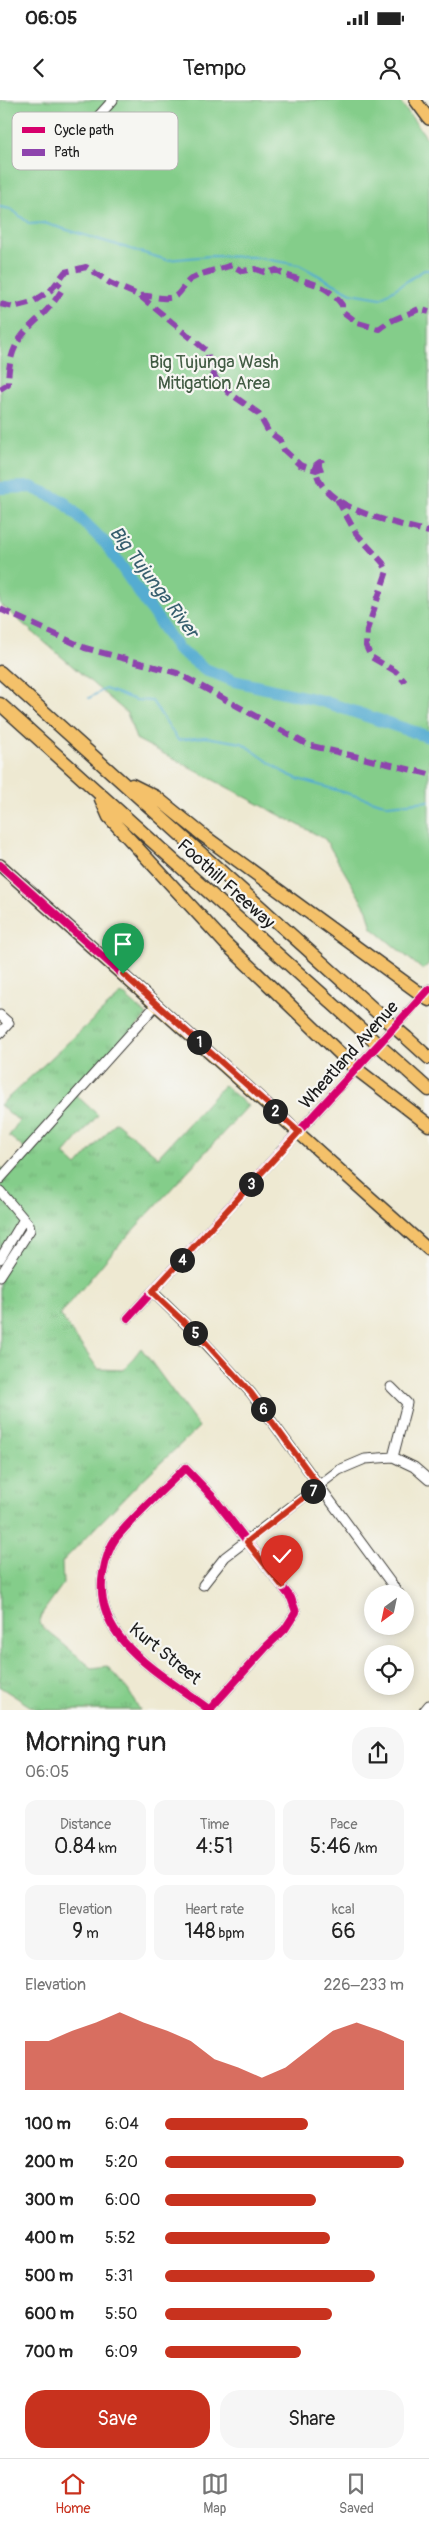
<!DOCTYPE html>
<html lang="en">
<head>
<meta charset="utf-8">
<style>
	:root { --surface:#fff; --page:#f6f6f6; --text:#222; --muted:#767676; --line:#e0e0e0; --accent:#c8321e }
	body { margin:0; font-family:Pangolin,sans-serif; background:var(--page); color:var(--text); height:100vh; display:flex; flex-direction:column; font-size:19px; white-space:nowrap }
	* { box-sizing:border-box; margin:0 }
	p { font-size:16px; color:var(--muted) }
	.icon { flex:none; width:28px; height:28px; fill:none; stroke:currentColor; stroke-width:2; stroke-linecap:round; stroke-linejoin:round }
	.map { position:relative; height:1610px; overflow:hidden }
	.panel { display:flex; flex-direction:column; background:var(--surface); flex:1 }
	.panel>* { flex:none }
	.needle { width:32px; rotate:213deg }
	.fabs { position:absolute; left:364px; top:1485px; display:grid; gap:10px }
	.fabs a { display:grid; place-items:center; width:50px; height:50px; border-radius:50%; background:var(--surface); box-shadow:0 2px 12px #0003; font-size:25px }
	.pin { position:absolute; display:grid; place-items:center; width:42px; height:42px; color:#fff; margin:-51px -21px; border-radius:50% 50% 50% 0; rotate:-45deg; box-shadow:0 0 5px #0007 }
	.pin .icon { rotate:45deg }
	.km { position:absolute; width:25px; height:25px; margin:-12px; border-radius:50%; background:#222; color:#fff; font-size:14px; line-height:25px; text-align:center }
	.round { display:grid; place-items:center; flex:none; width:52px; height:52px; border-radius:20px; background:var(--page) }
	.overview { display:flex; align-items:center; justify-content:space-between; height:85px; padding:0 25px }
	h1 { font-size:28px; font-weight:600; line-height:38px }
	.figures { display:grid; grid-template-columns:repeat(3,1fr); gap:8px; height:85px; padding:5px 25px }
	.figures div { display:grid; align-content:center; border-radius:12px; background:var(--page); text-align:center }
	.figures b { font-size:21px; font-weight:600 }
	.figures small { font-size:14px; font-weight:400 }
	.figures p { font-size:14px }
	.chart { height:140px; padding:10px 25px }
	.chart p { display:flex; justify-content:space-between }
	.chart svg { width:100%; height:90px; margin-top:5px; fill:var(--accent); opacity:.7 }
	.button { display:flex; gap:10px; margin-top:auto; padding:10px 25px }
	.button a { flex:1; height:58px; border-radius:20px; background:var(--accent); color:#fff; font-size:20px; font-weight:600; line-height:58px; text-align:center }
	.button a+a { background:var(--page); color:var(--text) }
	ul { padding:0 25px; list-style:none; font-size:16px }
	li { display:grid; grid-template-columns:80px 60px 1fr; align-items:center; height:38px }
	li i { height:12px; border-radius:6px; background:var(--accent) }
	.status { display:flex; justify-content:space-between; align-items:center; height:35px; padding:0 25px; background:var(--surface); direction:ltr }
	.status svg { height:14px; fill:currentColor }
	header { display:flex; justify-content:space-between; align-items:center; height:65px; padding:0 25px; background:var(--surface); font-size:22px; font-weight:600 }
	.dock { display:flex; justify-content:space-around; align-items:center; height:70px; border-top:1px solid var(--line); background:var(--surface); font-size:14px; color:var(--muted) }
	.dock a { display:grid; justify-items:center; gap:2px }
	.dock .active { color:var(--accent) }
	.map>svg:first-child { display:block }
	.grass { fill:url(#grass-tufts); stroke:#507453 }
	.green { fill:#84cd8a; stroke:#507453 }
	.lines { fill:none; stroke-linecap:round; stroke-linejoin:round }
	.stream { stroke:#54acd1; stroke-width:2 }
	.river { stroke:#54acd1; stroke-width:12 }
	.minor-casing { stroke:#3c3b37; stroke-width:11 }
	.major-casing { stroke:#3c3b37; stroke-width:14 }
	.highway-casing { stroke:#3c3b37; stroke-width:15 }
	.minor { stroke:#fff; stroke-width:9 }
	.major { stroke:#f4c16a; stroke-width:11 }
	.highway { stroke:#f4c16a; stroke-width:12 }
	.highway-bridge-casing { stroke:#3c3b37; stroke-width:15; stroke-linecap:butt }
	.highway-bridge { stroke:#f4c16a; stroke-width:12 }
	.quiet { stroke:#8e44ad; stroke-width:6; stroke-dasharray:12 6; stroke-linecap:butt }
	.cycleway-casing { stroke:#f6f6f2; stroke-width:11 }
	.cycleway { stroke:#d6006c; stroke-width:8 }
	.route-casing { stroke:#fff; stroke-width:10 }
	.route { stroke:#c8321e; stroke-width:6 }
	.labels { text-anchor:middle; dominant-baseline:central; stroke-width:4.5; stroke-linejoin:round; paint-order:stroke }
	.park-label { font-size:18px; fill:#405a42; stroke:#f6f6f2 }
	.street-label { font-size:18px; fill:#1c1c1c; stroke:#f6f6f2 }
	.water-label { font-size:19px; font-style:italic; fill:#355d6d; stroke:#f6f6f2 }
	.key { fill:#f6f6f2; stroke:#b5b5b2; stroke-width:1 }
	.key-label { font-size:14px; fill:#1c1c1c }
</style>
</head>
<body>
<div class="status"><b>06:05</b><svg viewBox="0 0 49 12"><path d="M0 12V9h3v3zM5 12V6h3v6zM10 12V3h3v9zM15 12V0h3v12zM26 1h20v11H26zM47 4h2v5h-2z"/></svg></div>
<header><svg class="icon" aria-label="back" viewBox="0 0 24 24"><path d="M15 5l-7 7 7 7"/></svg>Tempo<svg class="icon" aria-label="person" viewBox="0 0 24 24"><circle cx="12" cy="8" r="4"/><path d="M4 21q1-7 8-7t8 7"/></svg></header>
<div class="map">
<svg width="429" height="1611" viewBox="0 0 429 1611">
	<defs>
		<pattern id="grass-tufts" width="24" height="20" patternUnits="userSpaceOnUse" patternTransform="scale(1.25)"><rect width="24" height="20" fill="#84cd8a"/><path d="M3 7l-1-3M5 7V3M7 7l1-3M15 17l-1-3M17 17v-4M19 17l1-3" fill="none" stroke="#71af76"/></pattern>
	</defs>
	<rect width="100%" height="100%" fill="#f6f6f2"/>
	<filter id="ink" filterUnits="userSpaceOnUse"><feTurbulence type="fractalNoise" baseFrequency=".02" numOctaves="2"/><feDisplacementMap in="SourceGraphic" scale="10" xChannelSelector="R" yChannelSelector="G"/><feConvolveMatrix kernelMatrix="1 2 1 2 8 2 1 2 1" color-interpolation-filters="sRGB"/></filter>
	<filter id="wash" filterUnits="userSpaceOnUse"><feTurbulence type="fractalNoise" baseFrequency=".0096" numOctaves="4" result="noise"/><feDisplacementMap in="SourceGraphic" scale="20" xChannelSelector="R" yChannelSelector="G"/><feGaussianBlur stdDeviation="1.12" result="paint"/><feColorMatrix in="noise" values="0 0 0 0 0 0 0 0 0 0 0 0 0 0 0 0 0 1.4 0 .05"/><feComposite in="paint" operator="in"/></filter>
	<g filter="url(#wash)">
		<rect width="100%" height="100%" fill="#eee9d2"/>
		<path class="grass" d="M 122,893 L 147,915 L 76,995 L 98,1015 L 64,1054 L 77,1066 L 116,1022 L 158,1057 L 224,985 L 248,1006 L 111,1154 L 60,1215 L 98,1269 L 124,1270 L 141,1248 L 199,1327 L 138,1384 L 62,1462 L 63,1484 L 43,1512 L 39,1524 L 92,1568 L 107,1566 L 128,1590 L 140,1610 L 36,1610 L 0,1587 L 0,1067 L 10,1073 L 25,1049 L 9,1036 L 19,1021 L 0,1005 Z"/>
		<path class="green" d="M 0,0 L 399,0 L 429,41 L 429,863 L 423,870 L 372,828 L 367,810 L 325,739 L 136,639 L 127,613 L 0,504 Z"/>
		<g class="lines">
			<path class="stream" d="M 0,107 L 11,109 L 30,124 L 44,123 L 167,160 L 210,156 L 253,157 L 299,165 L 351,193 L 381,198 L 424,170 L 429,170
				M 89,598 L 105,589 L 136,600 L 152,601 L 178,640 L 205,637 L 242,643 L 283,672 L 298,679 L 388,705 L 429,701"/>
			<path class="river" d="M 0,388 L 31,387 L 63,401 L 106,444 L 178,549 L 205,569 L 234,581 L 322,601 L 429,637"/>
		</g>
	</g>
	<g filter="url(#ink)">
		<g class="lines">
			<defs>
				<path id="minor" d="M 95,20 L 113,0
					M 0,915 L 9,923 L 0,933
					M 0,1079 L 157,904
					M 0,1091 L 29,1125 L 30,1130 L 0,1176
					M 0,1159 L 24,1119
					M 153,1192 L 205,1243 L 251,1293 L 399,1494
					M 128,1218 L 429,889
					M 391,1287 L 407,1303 L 393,1357
					M 203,1485 L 225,1457 L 339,1370 L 365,1359 L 393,1357 L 414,1367 L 429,1380
					M 210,1609 L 267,1546 L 285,1529 L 296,1512 L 291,1498 L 213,1397 L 185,1368 C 162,1391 137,1413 116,1438 C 109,1447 105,1462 103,1473 C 91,1541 166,1576 211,1611
					M 424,1611 L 429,1605"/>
				<path id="major" d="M 415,0 L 429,19
					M 0,765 L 429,1150"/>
				<path id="highway" d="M 0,572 L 379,914
					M 0,604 L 364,932
					M 132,685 L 156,697 L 204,736 L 429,900
					M 101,699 L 109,717 L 225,843 L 270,886 L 355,968 L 429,1025
					M 407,938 L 429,958
					M 391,956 L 429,990"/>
			</defs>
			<use href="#minor" class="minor-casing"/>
			<use href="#major" class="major-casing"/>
			<use href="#highway" class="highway-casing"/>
			<use href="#minor" class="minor"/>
			<use href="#major" class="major"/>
			<use href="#highway" class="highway"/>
			<defs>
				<path id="highway-bridge" d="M 379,914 L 407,938
					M 364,932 L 391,956"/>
			</defs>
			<use href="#highway-bridge" class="highway-bridge-casing"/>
			<use href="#highway-bridge" class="highway-bridge"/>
			<path class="quiet" d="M 140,196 C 150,195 159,199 168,198 C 181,198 182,185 191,179 C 200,173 221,169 232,165 L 242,171 L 255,169 L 267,173 L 276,170 C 302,185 323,178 342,205 L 342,211 L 358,223 L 379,229 C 390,219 405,216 419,209 L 429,212
				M 0,204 L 13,207 L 33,202 L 51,190 L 65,172 L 86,167 L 110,183 L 140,196 L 207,251 L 210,267 L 217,281 L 222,282 L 228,292 L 258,313 L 268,331 L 280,340 L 284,350 L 300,365 L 316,370 L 324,367 L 322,362 L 320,362 L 316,365 C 314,409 398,423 429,432
				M 0,289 L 8,284 C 9,226 40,229 63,188 L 56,182
				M 337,399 L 356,433 L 383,463 L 387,471 L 367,530 L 366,546 L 371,557 L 395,571 L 405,582
				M 0,509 L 85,548 L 177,573 L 308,645 L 429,674"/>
			<defs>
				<path id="cycleway" d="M 0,765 L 299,1032
					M 128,1218 L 429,889
					M 210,1609 L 267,1546 L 285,1529 L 296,1512 L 291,1498 L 213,1397 L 185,1368 C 162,1391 137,1413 116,1438 C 109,1447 105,1462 103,1473 C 91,1541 166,1576 211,1611"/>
			</defs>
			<use href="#cycleway" class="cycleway-casing"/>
			<use href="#cycleway" class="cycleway"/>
		</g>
	</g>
	<g class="lines" filter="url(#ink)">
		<defs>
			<path id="route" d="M 123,874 L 299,1032 L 152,1192 L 205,1242 L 251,1293 L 319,1386 L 247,1442 L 282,1486"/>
		</defs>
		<use href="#route" class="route-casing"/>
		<use href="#route" class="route"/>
	</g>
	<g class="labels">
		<g class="park-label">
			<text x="214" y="262">Big Tujunga Wash<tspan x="214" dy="21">Mitigation Area</tspan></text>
		</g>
		<g class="street-label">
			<text transform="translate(226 784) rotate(42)">Foothill Freeway</text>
			<text transform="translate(349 955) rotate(-48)">Wheatland Avenue</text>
			<text transform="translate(165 1554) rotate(39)">Kurt Street</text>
		</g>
		<g class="water-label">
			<text transform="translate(154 482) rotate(53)">Big Tujunga River</text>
		</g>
	</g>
	<rect x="12" y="12" width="166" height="58" rx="8" class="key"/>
	<rect x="22" y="27" width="23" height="6" fill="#d6006c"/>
	<rect x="22" y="49" width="23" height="7" fill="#8e44ad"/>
	<g class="key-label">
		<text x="54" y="35">Cycle path</text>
		<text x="54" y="57">Path</text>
	</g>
</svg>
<div class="fabs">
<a><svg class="needle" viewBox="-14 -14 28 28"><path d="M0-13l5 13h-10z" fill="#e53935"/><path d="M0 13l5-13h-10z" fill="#767676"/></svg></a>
<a><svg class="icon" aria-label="locate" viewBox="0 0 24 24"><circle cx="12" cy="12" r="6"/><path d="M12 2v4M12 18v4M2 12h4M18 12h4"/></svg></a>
</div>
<div class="pin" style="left:123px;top:874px;background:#1e9e55"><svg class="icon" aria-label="arrive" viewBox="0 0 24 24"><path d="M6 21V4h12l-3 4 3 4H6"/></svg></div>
<div class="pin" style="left:282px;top:1486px;background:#d93025"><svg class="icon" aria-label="check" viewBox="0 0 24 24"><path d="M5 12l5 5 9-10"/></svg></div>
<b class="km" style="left:199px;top:942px">1</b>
<b class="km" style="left:275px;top:1011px">2</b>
<b class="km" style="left:251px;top:1084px">3</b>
<b class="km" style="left:182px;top:1160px">4</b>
<b class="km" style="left:195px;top:1233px">5</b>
<b class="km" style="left:263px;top:1309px">6</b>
<b class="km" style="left:313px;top:1391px">7</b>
</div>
<section class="panel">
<div class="overview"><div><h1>Morning run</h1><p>06:05</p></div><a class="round"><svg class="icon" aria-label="share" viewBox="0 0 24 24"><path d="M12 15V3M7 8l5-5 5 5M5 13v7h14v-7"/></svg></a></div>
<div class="figures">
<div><p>Distance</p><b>0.84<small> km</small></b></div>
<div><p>Time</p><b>4:51</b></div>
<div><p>Pace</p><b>5:46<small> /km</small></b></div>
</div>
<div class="figures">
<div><p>Elevation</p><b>9<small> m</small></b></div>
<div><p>Heart rate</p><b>148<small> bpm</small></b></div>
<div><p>kcal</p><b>66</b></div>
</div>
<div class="chart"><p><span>Elevation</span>226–233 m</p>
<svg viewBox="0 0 160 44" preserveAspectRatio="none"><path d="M0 44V20L10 20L20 15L30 11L40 6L50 11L60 15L70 20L80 29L90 33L100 38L110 33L120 24L130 15L140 11L150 15L160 20V44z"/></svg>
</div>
<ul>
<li><b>100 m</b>6:04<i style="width:60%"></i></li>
<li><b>200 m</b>5:20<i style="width:100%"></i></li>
<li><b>300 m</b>6:00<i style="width:63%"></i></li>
<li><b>400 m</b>5:52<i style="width:69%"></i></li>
<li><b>500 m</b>5:31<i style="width:88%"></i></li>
<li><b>600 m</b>5:50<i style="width:70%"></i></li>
<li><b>700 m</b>6:09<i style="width:57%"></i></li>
</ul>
<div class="button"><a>Save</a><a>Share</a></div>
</section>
<nav class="dock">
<a class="active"><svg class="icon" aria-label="home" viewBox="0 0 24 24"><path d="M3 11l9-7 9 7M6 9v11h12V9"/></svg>Home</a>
<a><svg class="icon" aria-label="map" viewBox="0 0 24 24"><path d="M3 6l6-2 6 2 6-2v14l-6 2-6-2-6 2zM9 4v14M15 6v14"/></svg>Map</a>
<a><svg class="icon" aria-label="saved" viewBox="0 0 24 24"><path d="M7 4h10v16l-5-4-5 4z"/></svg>Saved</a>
</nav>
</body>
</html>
